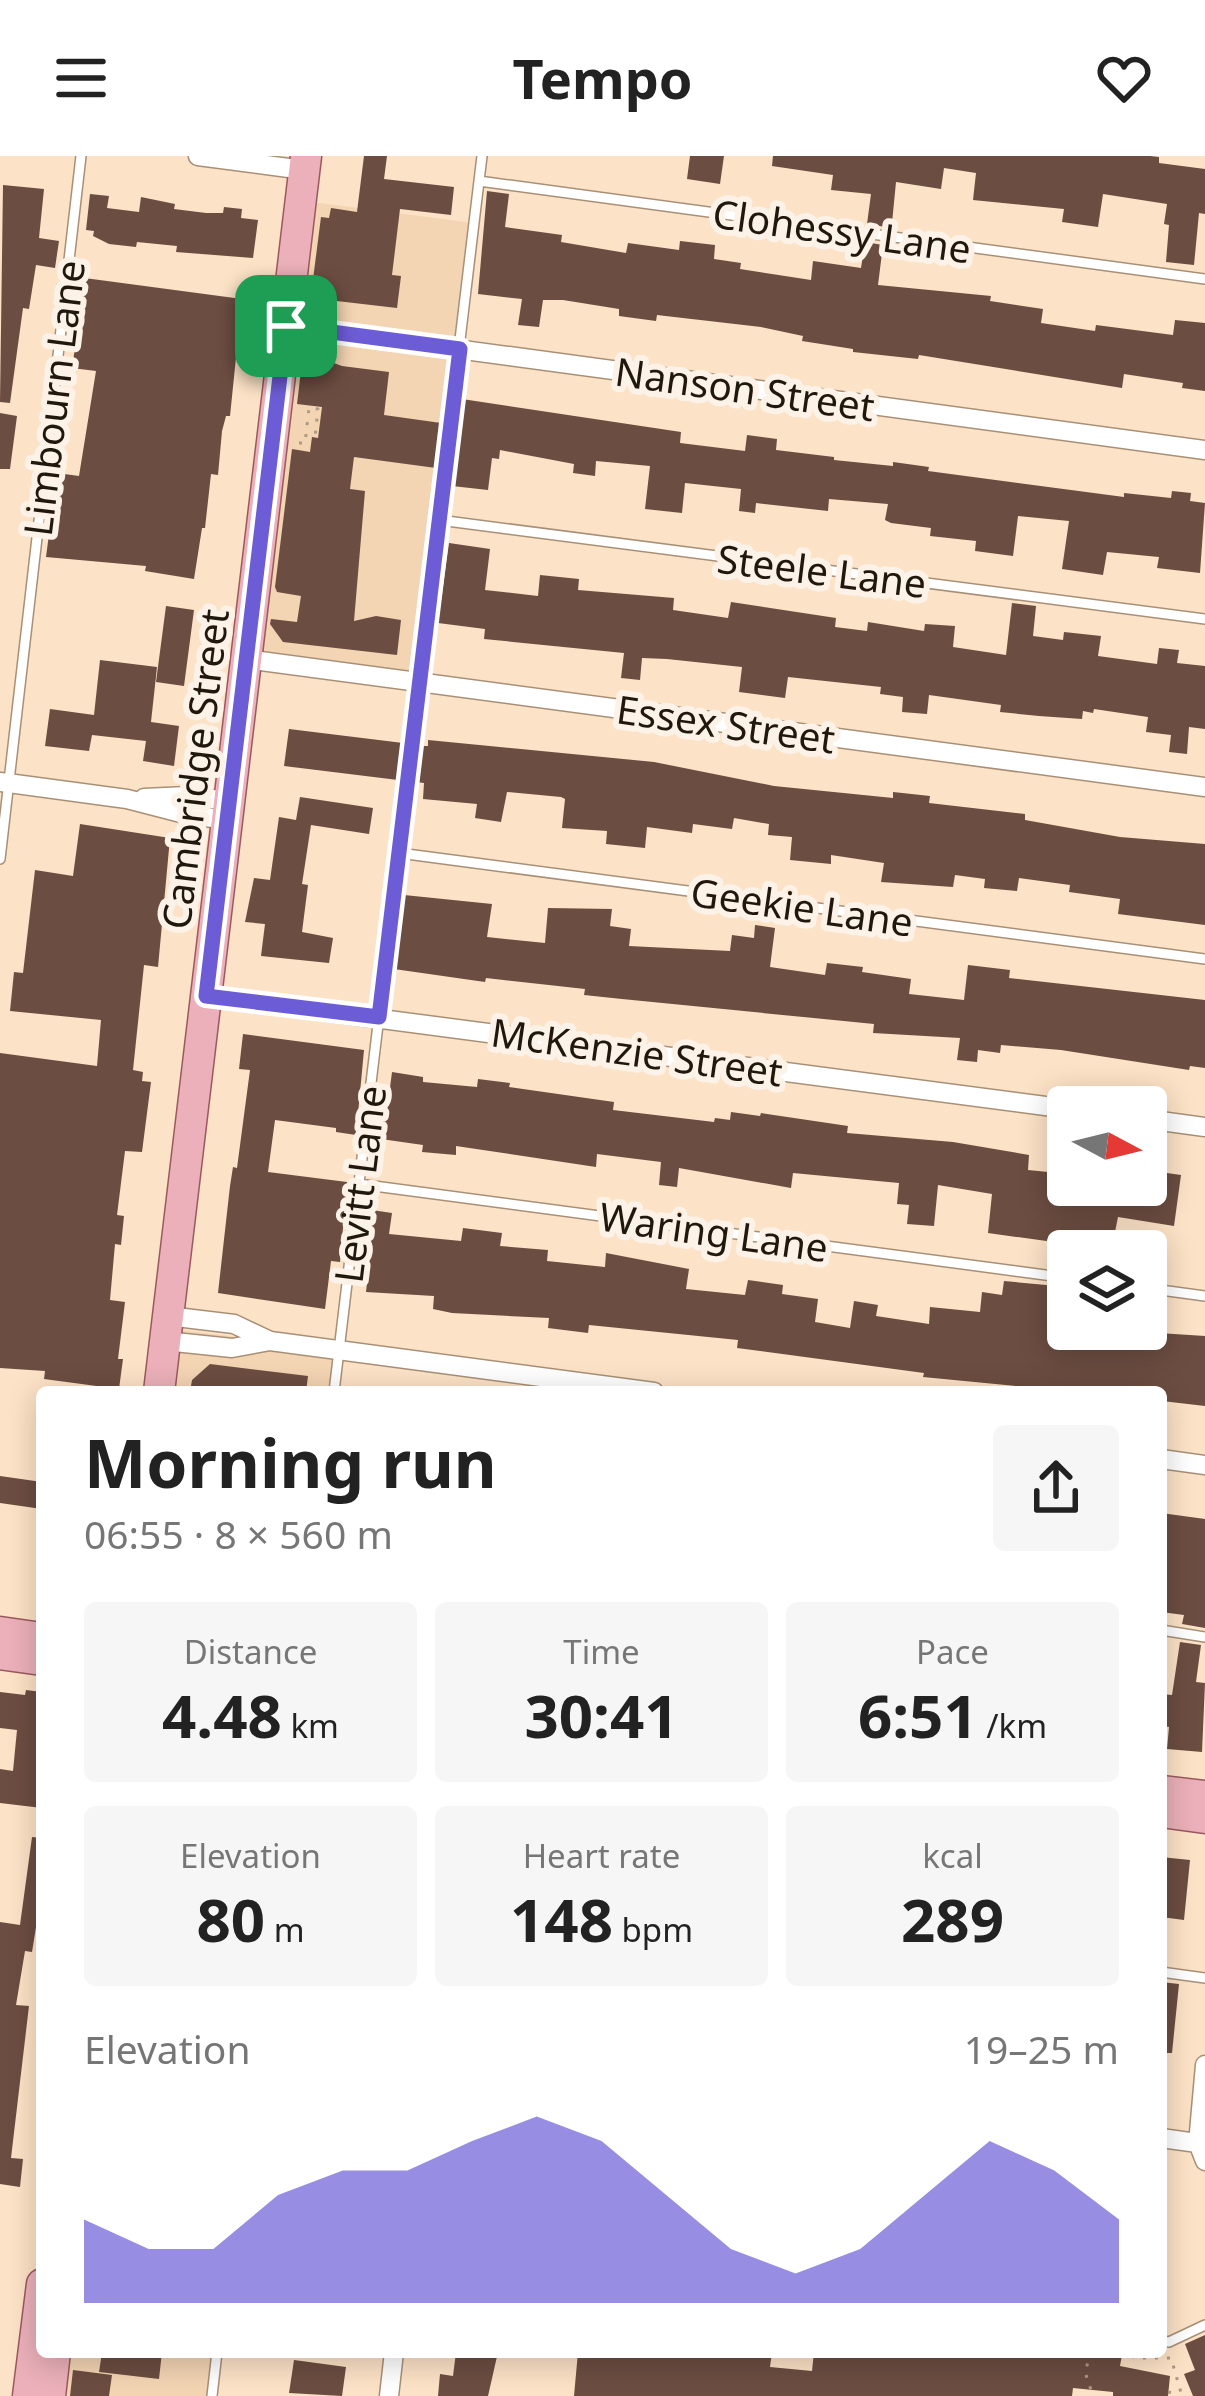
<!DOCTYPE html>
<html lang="en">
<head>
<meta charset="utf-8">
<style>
	:root { --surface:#fff; --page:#f6f6f6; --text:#222; --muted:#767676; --accent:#6c5dd6 }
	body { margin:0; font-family:"Noto Sans",sans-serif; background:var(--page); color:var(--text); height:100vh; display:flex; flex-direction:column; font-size:45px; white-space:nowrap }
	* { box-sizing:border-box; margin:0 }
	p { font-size:39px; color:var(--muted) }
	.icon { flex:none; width:66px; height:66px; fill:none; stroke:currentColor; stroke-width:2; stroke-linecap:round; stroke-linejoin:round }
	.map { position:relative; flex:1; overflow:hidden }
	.side { position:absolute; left:36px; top:1230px; width:1131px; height:972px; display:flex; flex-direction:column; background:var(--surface); border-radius:12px; box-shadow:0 6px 30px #0003 }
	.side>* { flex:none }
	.needle { width:78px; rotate:97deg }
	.controls { position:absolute; left:1047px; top:930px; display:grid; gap:24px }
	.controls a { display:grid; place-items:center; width:120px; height:120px; border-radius:12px; background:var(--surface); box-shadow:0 6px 30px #0003; font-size:60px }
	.pin { position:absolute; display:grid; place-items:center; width:102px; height:102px; color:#fff; margin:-51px; border-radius:24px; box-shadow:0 6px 18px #0006 }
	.round { display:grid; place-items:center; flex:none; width:126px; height:126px; border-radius:12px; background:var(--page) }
	.head { display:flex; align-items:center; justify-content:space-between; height:204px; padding:0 48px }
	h1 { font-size:66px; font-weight:700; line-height:90px }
	.stats { display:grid; grid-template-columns:repeat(3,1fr); gap:18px; height:204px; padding:12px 48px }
	.stats div { display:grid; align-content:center; border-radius:12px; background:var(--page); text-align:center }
	.stats b { font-size:60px; font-weight:700 }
	.stats small { font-size:33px; font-weight:400 }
	.stats p { font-size:33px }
	.chart { height:336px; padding:24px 48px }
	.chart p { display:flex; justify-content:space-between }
	.chart svg { width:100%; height:216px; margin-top:12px; fill:var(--accent); opacity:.7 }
	header { display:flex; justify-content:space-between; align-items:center; height:156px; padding:0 48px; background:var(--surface); font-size:54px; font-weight:700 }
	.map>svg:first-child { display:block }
	.built { fill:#f3d4b3 }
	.building { fill:#6c4d41 }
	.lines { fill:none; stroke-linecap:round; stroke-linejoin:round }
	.service-casing { stroke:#a89077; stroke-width:12 }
	.minor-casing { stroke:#a89077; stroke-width:21 }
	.primary-casing { stroke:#9b595e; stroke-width:33 }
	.path { stroke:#ad9984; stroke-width:3; stroke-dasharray:3 9; stroke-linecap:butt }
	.service { stroke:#fff; stroke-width:9 }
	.minor { stroke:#fff; stroke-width:18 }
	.primary { stroke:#ebb0b9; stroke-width:30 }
	.route-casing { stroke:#fff; stroke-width:24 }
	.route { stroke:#6c5dd6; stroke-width:15 }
	.labels { text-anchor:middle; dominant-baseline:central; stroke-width:12; stroke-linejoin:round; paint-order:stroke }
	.street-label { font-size:39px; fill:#20170d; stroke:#fcf2e7 }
</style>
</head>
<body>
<header><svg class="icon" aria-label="menu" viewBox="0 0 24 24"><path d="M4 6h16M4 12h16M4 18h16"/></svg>Tempo<svg class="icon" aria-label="heart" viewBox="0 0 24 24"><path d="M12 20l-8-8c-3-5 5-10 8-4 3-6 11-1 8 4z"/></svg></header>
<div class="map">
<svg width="1205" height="2240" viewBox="0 0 1205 2240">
	<rect width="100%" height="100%" fill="#fce2c6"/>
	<path class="built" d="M 304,45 L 473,67 L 420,526 L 251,499 Z
		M 167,1172 L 339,1194 L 334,1236 L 159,1236 Z
		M 44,2196 L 217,2196 L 212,2240 L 39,2240 Z"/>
	<path class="building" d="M 364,0 L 387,0 L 384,23 L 454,31 L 451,59 L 400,53 L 392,119 L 401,120 L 397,152 L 328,144 L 327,158 L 311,139 L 321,61 L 329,62 L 331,52 L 357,56 Z
		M 690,0 L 724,0 L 720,28 L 687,23 Z
		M 773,0 L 1150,0 L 1159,1 L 1159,7 L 1205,13 L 1205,58 L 1199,57 L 1194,109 L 1166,106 L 1169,69 L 1164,68 L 1167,48 L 1103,38 L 1098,71 L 1062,66 L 1064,53 L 973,44 L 976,17 L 944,12 L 941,33 L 896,26 L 892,67 L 886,67 L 886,71 L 867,68 L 871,38 L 831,34 L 833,19 L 772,10 Z
		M 3,29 L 44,33 L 39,82 L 59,85 L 55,112 L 36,109 L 29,153 L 23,152 L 10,247 L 0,246 Z
		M 487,35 L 509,38 L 505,71 L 562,79 L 561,86 L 626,97 L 628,87 L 679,94 L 680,85 L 715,89 L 714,103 L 741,107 L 740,113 L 811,124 L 813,105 L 861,112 L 865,86 L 883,89 L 878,129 L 991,140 L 990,145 L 1043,153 L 1041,167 L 1095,175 L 1096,169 L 1173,179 L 1175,164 L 1205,167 L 1205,235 L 1182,232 L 1183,227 L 1124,218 L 1122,232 L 919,199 L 918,203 L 853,196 L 853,193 L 802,185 L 803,180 L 761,171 L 657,159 L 656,165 L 619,160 L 619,153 L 563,144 L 543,144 L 539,171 L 518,169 L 522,143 L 478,138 Z
		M 90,38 L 109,40 L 107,52 L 139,56 L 141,41 L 175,48 L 174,53 L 206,57 L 223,57 L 224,51 L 242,53 L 241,62 L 258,64 L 253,102 L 176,96 L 177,90 L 137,86 L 136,91 L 109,88 L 93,80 L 94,75 L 86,74 Z
		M 77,121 L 242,143 L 230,260 L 226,260 L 222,275 L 218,319 L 211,318 L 205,372 L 202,372 L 194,423 L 145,415 L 146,410 L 46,401 L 57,317 L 79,320 L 96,215 L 72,212 L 82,144 L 74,143 Z
		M 317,195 L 332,197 L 331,206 L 342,210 L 389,216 L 384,259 L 441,267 L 436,312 L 354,301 L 350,333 L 365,335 L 354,465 L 376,460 L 401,464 L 397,499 L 283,486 L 270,468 L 271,463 L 297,466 L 301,440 L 277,436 L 275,431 L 292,293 L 310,296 L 312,281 L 318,282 L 322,251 L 297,248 L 302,206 Z
		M 462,243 L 681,276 L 680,287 L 745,295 L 747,279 L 777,283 L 776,294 L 834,301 L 834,304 L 893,310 L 893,306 L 929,311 L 928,315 L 1124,341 L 1124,337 L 1171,342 L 1172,335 L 1191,337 L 1190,345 L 1205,347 L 1200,417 L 1157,412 L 1159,401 L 1107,396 L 1103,419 L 1062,413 L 1069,365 L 1018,360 L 1013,400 L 975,395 L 976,385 L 930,380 L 931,372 L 891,367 L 885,364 L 888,348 L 829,343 L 828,355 L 756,347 L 755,357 L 739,355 L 741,333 L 685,327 L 682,357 L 645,353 L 650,310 L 596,305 L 595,320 L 573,317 L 574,308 L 500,294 L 499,303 L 492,302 L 488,334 L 452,330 Z
		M 0,257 L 17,260 L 10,313 L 0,313 Z
		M 449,387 L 490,393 L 485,434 L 538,440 L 540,419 L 579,423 L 578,434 L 674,442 L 673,454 L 728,462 L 731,446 L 836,462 L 835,471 L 867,475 L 868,466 L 924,475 L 925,468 L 955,470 L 953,491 L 1006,499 L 1012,447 L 1036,450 L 1033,480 L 1063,484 L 1064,476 L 1101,480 L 1098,500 L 1157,508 L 1159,492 L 1179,494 L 1177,507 L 1205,510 L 1205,573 L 1189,571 L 1187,598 L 1169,596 L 1171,579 L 1146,576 L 1148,561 L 1094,553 L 1093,557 L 1083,555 L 1082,563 L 1039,560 L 1000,556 L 1001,549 L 929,539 L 927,558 L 902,556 L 903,541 L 880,538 L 881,531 L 788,521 L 785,542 L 739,536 L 742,511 L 667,503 L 642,502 L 640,524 L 621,522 L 624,497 L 484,483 L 485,473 L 438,467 Z
		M 166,450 L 194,454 L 184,530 L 156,526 Z
		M 100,504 L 157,511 L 151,566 L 179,570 L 174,610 L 143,605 L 146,585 L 92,579 L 89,595 L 45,590 L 50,553 L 94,559 Z
		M 289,573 L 403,587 L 398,624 L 284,610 Z
		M 428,584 L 654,606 L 774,630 L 893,642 L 893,636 L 930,640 L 929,647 L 1025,658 L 1025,664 L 1120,681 L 1205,688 L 1205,769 L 1118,758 L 1120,743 L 1069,736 L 1070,729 L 1019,722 L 1017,735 L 984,732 L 985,723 L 955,719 L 953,731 L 881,726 L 884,707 L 831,699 L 831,708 L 790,704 L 792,681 L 768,679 L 769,668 L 734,662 L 732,673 L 693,668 L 692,677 L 647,671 L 645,692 L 606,688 L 607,675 L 562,672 L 565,643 L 561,641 L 507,636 L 501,666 L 475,662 L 477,648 L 423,643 L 424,627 L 416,626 L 420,590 L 428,590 Z
		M 300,641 L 373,652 L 369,678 L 311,669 L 302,728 L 308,729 L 302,776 L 333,782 L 329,807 L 261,800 L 265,768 L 245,766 L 254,722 L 270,724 L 279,661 L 296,664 Z
		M 80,668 L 170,682 L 158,811 L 144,809 L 133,914 L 143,916 L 142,925 L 151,926 L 142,996 L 125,995 L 117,1059 L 124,1060 L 121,1089 L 115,1088 L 110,1144 L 125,1146 L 118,1203 L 123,1203 L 119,1233 L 44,1223 L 45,1215 L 0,1212 L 0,897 L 97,910 L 101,864 L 10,855 L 14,816 L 23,817 L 35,714 L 73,720 Z
		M 404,739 L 492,748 L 487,781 L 545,787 L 548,752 L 612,753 L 610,770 L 631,773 L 629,790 L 730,795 L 732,779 L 754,782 L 755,769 L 775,772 L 770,811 L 825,819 L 827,807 L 863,811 L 862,816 L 911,823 L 909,838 L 964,844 L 968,809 L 1010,814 L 1009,822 L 1205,844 L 1205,912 L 1190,910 L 1189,914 L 1061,894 L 1001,889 L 1000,897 L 978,894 L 977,906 L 957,904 L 960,882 L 873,877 L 874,868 L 622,843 L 584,839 L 585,833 L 486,822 L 485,826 L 394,813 Z
		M 243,878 L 364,894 L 356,979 L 336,976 L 336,972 L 275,964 L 268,1016 L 347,1026 L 340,1106 L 331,1105 L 325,1153 L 218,1137 L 230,1030 L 233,1011 L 237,1012 L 250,914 L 239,913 Z
		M 392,916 L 423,921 L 423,926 L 477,931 L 478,923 L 510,927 L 509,931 L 614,946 L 613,954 L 714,966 L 715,962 L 730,964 L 731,956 L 760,960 L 761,957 L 848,970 L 847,977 L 953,986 L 1029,999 L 1028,1014 L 1068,1018 L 1068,1029 L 1146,1029 L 1146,1014 L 1181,1019 L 1174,1070 L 1118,1061 L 1114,1081 L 1069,1074 L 1068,1088 L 988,1077 L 992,1038 L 938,1029 L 934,1070 L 907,1068 L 909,1049 L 897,1048 L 899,1027 L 793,1017 L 791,1032 L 679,1012 L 677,1031 L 659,1029 L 661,1006 L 597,998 L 596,1011 L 456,990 L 456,999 L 422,996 L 423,989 L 374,982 L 377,954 L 387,955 Z
		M 365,1053 L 392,1057 L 389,1078 L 461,1085 L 463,1072 L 502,1077 L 500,1090 L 548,1094 L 547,1105 L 605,1111 L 606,1097 L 689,1113 L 686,1133 L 745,1139 L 748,1124 L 783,1129 L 782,1138 L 818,1143 L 815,1166 L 850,1172 L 854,1145 L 878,1149 L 876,1160 L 929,1168 L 930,1151 L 980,1156 L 982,1136 L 1002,1139 L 1004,1125 L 1068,1131 L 1063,1187 L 1094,1191 L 1097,1173 L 1205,1180 L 1205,1250 L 1162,1245 L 1163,1236 L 1015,1236 L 1016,1230 L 923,1221 L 924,1217 L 737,1192 L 738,1184 L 589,1169 L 588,1177 L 548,1172 L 549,1162 L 452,1157 L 433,1153 L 434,1140 L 366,1136 L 369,1109 L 358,1108 Z
		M 210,1208 L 308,1220 L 306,1236 L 190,1236 L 192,1224 Z
		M 0,1320 L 42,1326 L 42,1353 L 0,1347 Z
		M 1161,1357 L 1205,1363 L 1205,1472 L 1182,1468 L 1184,1459 L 1161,1456 Z
		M 1180,1486 L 1201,1489 L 1196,1526 L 1205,1527 L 1202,1596 L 1167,1593 L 1169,1571 L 1161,1570 L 1161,1538 L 1172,1539 Z
		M 26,1534 L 42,1536 L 42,1652 L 0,1647 L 0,1613 L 13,1615 L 17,1574 L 0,1572 L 0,1536 L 25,1539 Z
		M 32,1681 L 42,1682 L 42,1754 L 39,1753 L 32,1796 L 25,1795 L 16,1849 L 29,1850 L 11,2002 L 23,2003 L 20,2031 L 0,2028 L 0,1766 L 20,1769 Z
		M 1161,1701 L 1190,1704 L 1184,1764 L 1161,1761 Z
		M 1161,1826 L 1179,1828 L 1172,1897 L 1161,1897 Z
		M 1205,2179 L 1205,2240 L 1193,2240 L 1184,2218 L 1195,2214 L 1185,2188 Z
		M 102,2196 L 162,2196 L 159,2223 L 99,2216 Z
		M 456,2196 L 498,2196 L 488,2240 L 438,2240 L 440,2218 L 453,2220 Z
		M 578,2196 L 772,2196 L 770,2211 L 812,2215 L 814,2196 L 1097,2196 L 1122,2199 L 1120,2210 L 1170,2220 L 1168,2240 L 1113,2240 L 1113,2236 L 1073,2232 L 1072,2240 L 574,2240 Z
		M 294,2204 L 346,2211 L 342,2240 L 289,2237 Z
		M 73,2214 L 112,2219 L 109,2240 L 70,2240 Z"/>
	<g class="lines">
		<defs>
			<path id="service" d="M 479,25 L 1205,123
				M 439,364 L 1205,463
				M 399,697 L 1205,803
				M 0,703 L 81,0
				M 359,1028 L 1068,1122
				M 1146,1132 L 1205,1140
				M 334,1236 L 482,0
				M 1161,1474 L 1205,1481
				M 1161,1816 L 1205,1822
				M 1161,2185 L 1169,2186 L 1205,2169
				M 212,2240 L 217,2196"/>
			<path id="minor" d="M 198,0 L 304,14
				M 286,170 L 1205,294
				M 246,503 L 1205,631
				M 0,626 L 127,643 L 185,658 L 227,664
				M 144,642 L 187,640 L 229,645
				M 206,840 L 1068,953
				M 1146,963 L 1205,971
				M 168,1160 L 234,1168 L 270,1185 L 654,1236
				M 165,1185 L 232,1192 L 270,1185
				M 1161,1303 L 1205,1309
				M 1205,1909 L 1198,1987 L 1205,2005
				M 1161,1982 L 1205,1988
				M 389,2240 L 394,2196"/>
			<path id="primary" d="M 159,1236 L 306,0
				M 0,1476 L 42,1482
				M 0,1498 L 42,1504
				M 1161,1635 L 1205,1640
				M 1161,1656 L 1205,1662
				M 28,2240 L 42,2128
				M 50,2240 L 55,2196"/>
		</defs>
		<use href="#service" class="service-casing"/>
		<use href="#minor" class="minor-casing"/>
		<use href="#primary" class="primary-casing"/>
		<path class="path" d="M 299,287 L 305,287 L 309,252 L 318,253 L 315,281
			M 1091,2196 L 1085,2216 L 1093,2240
			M 1120,2196 L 1136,2202 L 1171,2202 L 1182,2240
			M 1168,2236 L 1179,2238"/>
		<use href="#service" class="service"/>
		<use href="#minor" class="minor"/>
		<use href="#primary" class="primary"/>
	</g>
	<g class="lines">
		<defs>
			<path id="route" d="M 286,170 L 460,193 L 379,861 L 206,840 Z"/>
		</defs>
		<use href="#route" class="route-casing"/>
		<use href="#route" class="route"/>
	</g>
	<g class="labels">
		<g class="street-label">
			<text transform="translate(842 74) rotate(8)">Clohessy Lane</text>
			<text transform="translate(745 232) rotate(8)">Nanson Street</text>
			<text transform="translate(53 242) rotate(-83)">Limbourn Lane</text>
			<text transform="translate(822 414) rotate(7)">Steele Lane</text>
			<text transform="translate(726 567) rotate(8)">Essex Street</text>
			<text transform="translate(194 613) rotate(-83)">Cambridge Street</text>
			<text transform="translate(802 750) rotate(8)">Geekie Lane</text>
			<text transform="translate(637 895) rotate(8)">McKenzie Street</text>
			<text transform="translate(359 1028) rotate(-83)">Levitt Lane</text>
			<text transform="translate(714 1075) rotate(8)">Waring Lane</text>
		</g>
	</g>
</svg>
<div class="controls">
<a><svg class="needle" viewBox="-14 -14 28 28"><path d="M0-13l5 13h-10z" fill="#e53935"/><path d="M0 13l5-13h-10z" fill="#767676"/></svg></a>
<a><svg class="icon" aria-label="layers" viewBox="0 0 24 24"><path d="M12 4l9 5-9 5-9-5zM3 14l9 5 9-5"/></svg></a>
</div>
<div class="pin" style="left:286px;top:170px;background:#1e9e55"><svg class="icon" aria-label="arrive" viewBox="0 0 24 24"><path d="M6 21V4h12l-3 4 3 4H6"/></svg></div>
<section class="side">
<div class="head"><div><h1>Morning run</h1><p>06:55 · 8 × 560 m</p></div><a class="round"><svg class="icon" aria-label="share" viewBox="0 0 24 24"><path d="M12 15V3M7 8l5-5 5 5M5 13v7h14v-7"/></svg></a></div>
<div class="stats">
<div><p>Distance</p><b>4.48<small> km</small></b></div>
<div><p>Time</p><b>30:41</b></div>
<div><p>Pace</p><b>6:51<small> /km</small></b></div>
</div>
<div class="stats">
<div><p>Elevation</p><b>80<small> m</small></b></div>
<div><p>Heart rate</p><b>148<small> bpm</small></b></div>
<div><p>kcal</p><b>289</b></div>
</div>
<div class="chart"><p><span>Elevation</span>19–25 m</p>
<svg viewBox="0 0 160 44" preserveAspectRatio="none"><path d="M0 44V27L10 33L20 33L30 22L40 17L50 17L60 11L70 6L80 11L90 22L100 33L110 38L120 33L130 22L140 11L150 17L160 27V44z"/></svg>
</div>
</section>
</div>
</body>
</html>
